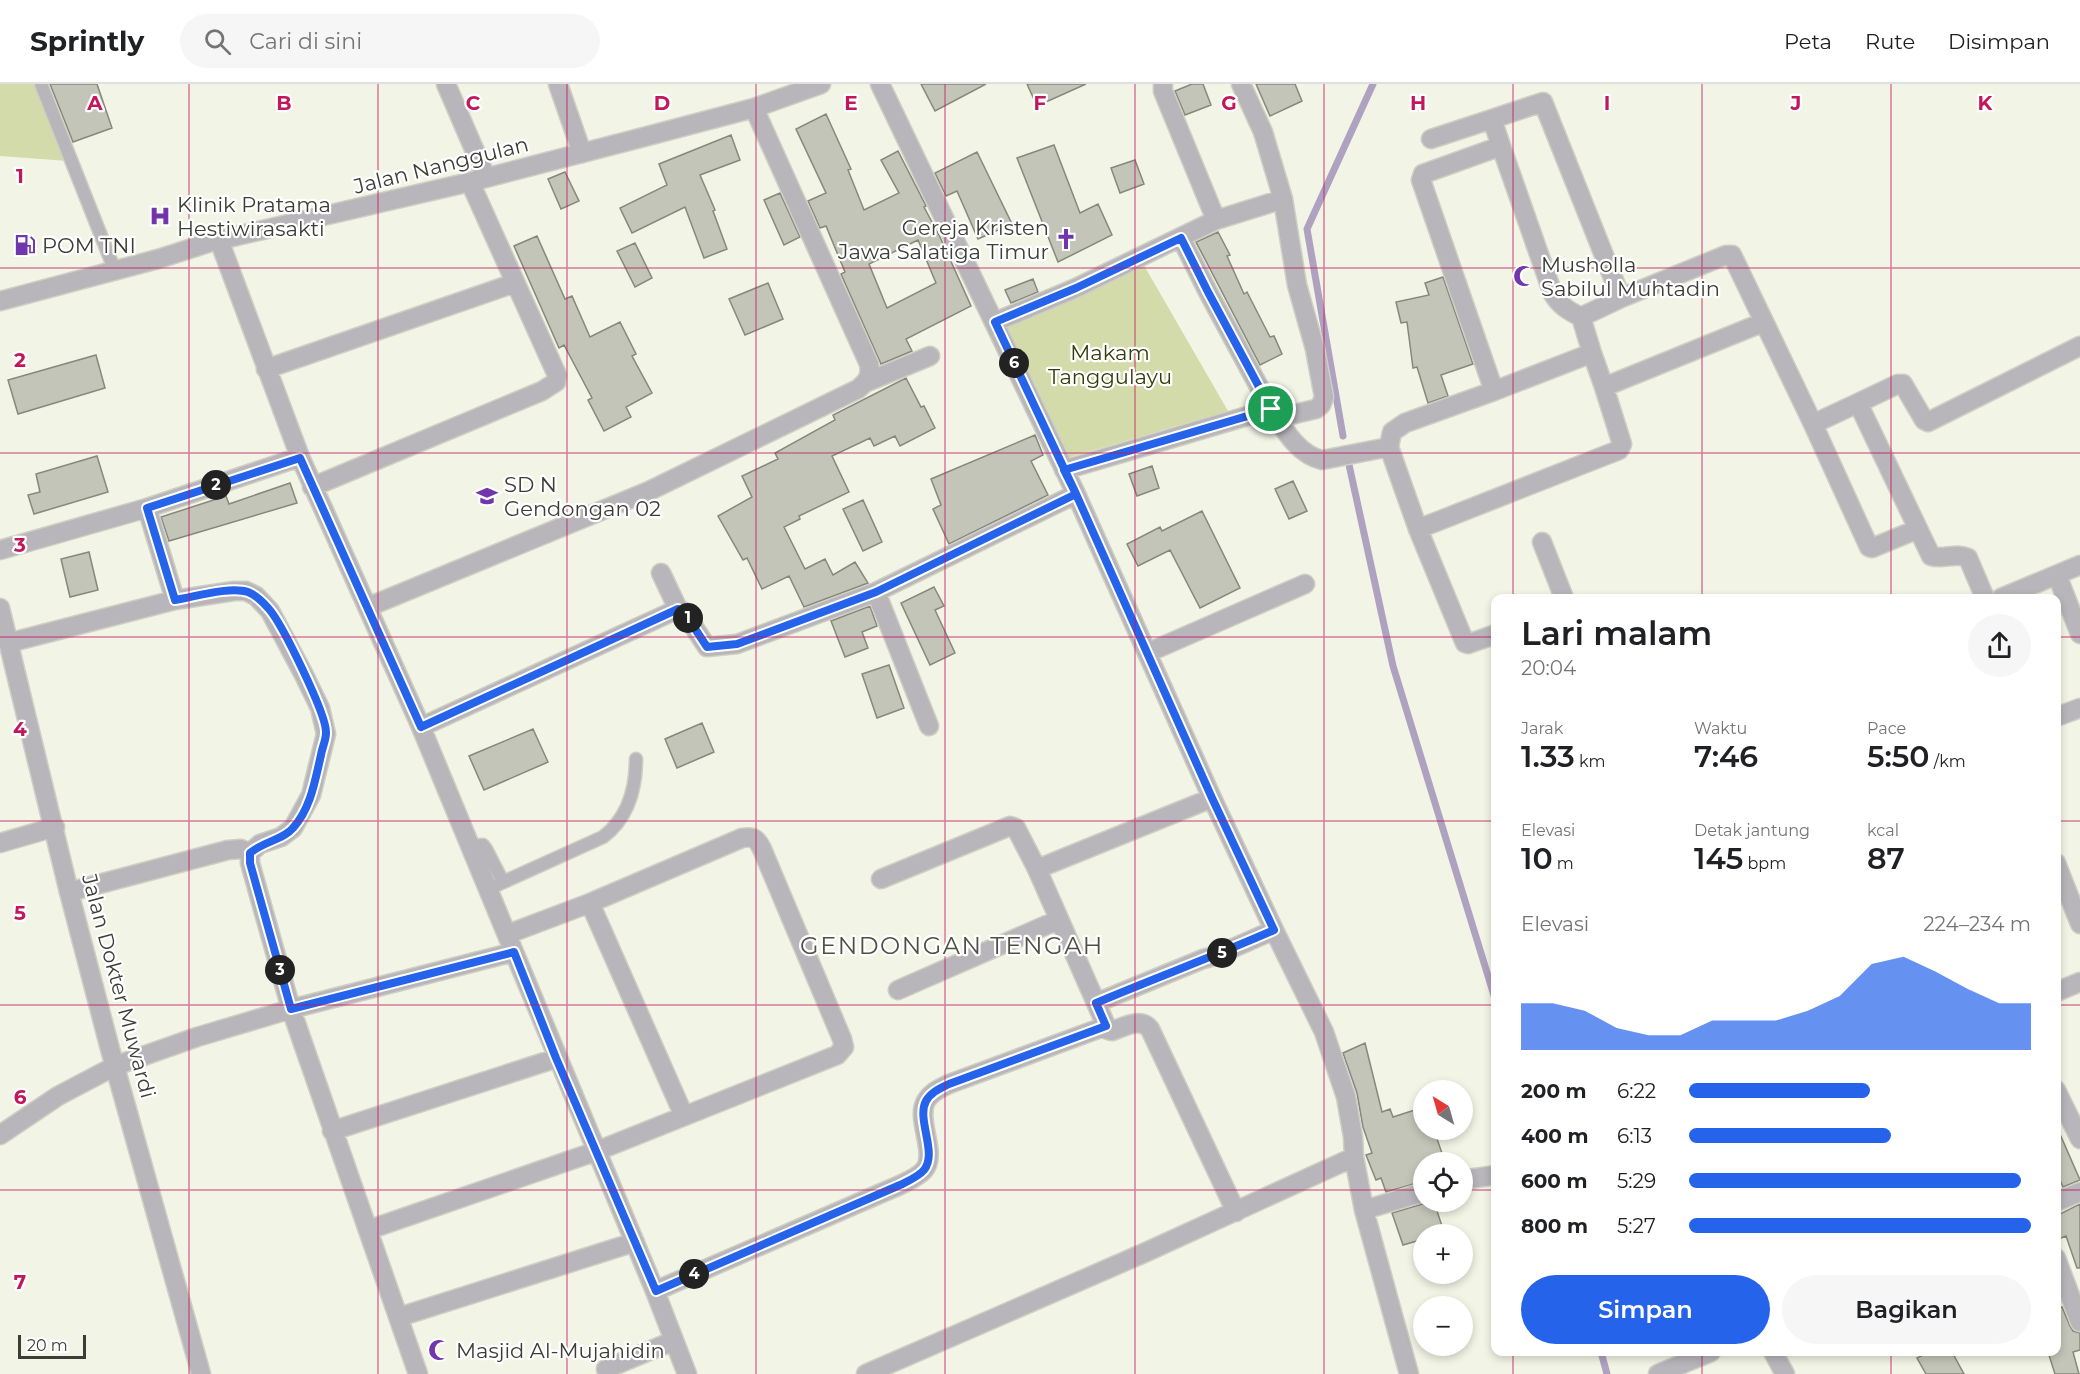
<!DOCTYPE html>
<html lang="id">
<head>
<meta charset="utf-8">
<style>
	:root { --surface:#fff; --page:#f6f6f6; --text:#202124; --muted:#757577; --line:#e0e0e0; --accent:#2563eb }
	body { margin:0; font-family:Montserrat,sans-serif; background:var(--page); color:var(--text); height:100vh; display:flex; flex-direction:column; font-size:22px; white-space:nowrap }
	* { box-sizing:border-box; margin:0 }
	p { font-size:20px; color:var(--muted) }
	.icon { flex:none; width:33px; height:33px; fill:none; stroke:currentColor; stroke-width:2; stroke-linecap:round; stroke-linejoin:round }
	.map { position:relative; flex:1; overflow:hidden }
	.details { position:absolute; left:1491px; top:510px; width:570px; height:762px; display:flex; flex-direction:column; background:var(--surface); border-radius:12px; box-shadow:0 3px 9px #0003 }
	.details>* { flex:none }
	.needle { width:39px; rotate:323deg }
	.controls { position:absolute; left:1413px; top:996px; display:grid; gap:12px }
	.controls a { display:grid; place-items:center; width:60px; height:60px; border-radius:50%; background:var(--surface); box-shadow:0 3px 9px #0003; font-size:30px }
	.scale { position:absolute; left:18px; bottom:15px; width:68px; box-sizing:border-box; padding-left:6px; border:3px solid #3c3d37; border-top:0; font-size:16px; line-height:21px; white-space:nowrap; color:#3c3d37; -webkit-text-stroke:4px #fff; paint-order:stroke }
	.pin { position:absolute; display:grid; place-items:center; width:51px; height:51px; color:#fff; margin:-26px; border:3px solid #fff; border-radius:50%; box-shadow:0 2px 6px #0007 }
	.km { position:absolute; width:30px; height:30px; margin:-15px; border-radius:50%; background:#222; color:#fff; font-size:16px; line-height:30px; text-align:center }
	.round { display:grid; place-items:center; flex:none; width:63px; height:63px; border-radius:32px; background:var(--page) }
	.summary { display:flex; align-items:center; justify-content:space-between; height:102px; padding:0 30px }
	h1 { font-size:33px; font-weight:600; line-height:45px }
	.stats { display:grid; grid-template-columns:repeat(3,1fr); gap:9px; height:102px; padding:6px 30px }
	.stats div { display:grid; align-content:center }
	.stats b { font-size:30px; font-weight:600 }
	.stats small { font-size:16px; font-weight:400 }
	.stats p { font-size:16px }
	.chart { height:168px; padding:12px 30px }
	.chart p { display:flex; justify-content:space-between }
	.chart svg { width:100%; height:108px; margin-top:6px; fill:var(--accent); opacity:.7 }
	.cta { display:flex; gap:12px; margin-top:auto; padding:12px 30px }
	.cta a { flex:1; height:69px; border-radius:36px; background:var(--accent); color:#fff; font-size:24px; font-weight:600; line-height:69px; text-align:center }
	.cta a+a { background:var(--page); color:var(--text) }
	ul { padding:0 30px; list-style:none; font-size:20px }
	li { display:grid; grid-template-columns:96px 72px 1fr; align-items:center; height:45px }
	li i { height:15px; border-radius:8px; background:var(--accent) }
	header { display:flex; align-items:center; gap:36px; box-sizing:border-box; height:84px; padding:0 30px; background:var(--surface); border-bottom:2px solid var(--line) }
	header strong { font-size:28px }
	nav { display:flex; gap:33px; margin-inline-start:auto; font-size:21px }
	.search { width:420px; height:54px; background:var(--page); display:flex; align-items:center; gap:15px; box-sizing:border-box; padding:0 21px; border-radius:33px; color:var(--muted); font-size:22px }
	.map>svg:first-child { display:block }
	.green { fill:#d4dbaa }
	.lines { fill:none; stroke-linecap:round; stroke-linejoin:round }
	.stream { stroke:#afa2c1; stroke-width:7 }
	.building { fill:#c2c5b7; stroke:#86887b; stroke-width:1.5; fill-rule:evenodd }
	.service-casing { stroke:#cecfc2; stroke-width:15 }
	.minor-casing { stroke:#cecfc2; stroke-width:21 }
	.tertiary-casing { stroke:#cecfc2; stroke-width:21 }
	.service { stroke:#b8b5bb; stroke-width:12 }
	.minor { stroke:#b8b5bb; stroke-width:18 }
	.tertiary { stroke:#b8b5bb; stroke-width:18 }
	.route-casing { stroke:#fff; stroke-width:12 }
	.route { stroke:#2563eb; stroke-width:8 }
	.grid { fill:none; stroke:#c2185b; stroke-width:1.5; stroke-opacity:0.55 }
	.labels { text-anchor:middle; dominant-baseline:central; stroke-width:4.5; stroke-linejoin:round; paint-order:stroke }
	.street-label { font-size:21px; fill:#3c3d37; stroke:#fff }
	.poi-label { font-size:21px; fill:#3c3d37; stroke:#fff; text-anchor:start }
	.park-label { font-size:21px; fill:#383d0e; stroke:#fff }
	.quarter-label { font-size:24px; letter-spacing:1.5px; fill:#4e5044; stroke:#fff }
	.grid-label { font-size:20px; text-anchor:middle; font-weight:bold; fill:#c2185b; stroke:#fff; stroke-width:4.5; stroke-linejoin:round; paint-order:stroke }
</style>
</head>
<body>
<header>
<strong>Sprintly</strong>
<div class="search"><svg class="icon" aria-label="search" viewBox="0 0 24 24"><circle cx="10" cy="10" r="6"/><path d="M15 15l6 6"/></svg>Cari di sini</div>
<nav><a>Peta</a><a>Rute</a><a>Disimpan</a></nav>
</header>
<div class="map">
<svg width="2080" height="1290" viewBox="0 0 2080 1290">
	<rect width="100%" height="100%" fill="#f2f4e5"/>
	<path class="green" d="M 0,0 L 38,0 L 68,77 L 0,72 Z
		M 1142,178 L 1228,327 L 1067,374 L 1004,243 Z"/>
	<g class="lines">
		<path class="stream" d="M 1343,352 L 1307,145 L 1373,0
			M 1348,376 L 1393,582 L 1496,918
			M 1601,1268 L 1607,1290"/>
	</g>
	<path class="building" d="M 50,0 L 97,0 L 112,44 L 73,58 Z
		M 921,0 L 986,0 L 935,27 Z
		M 1027,0 L 1086,0 L 1037,22 Z
		M 1192,0 L 1203,0 L 1211,21 L 1185,31 L 1175,7 Z
		M 1256,0 L 1295,0 L 1302,17 L 1270,32 Z
		M 826,30 L 851,85 L 848,86 L 864,126 L 899,109 L 881,76 L 898,67 L 926,122 L 924,123 L 940,153 L 971,222 L 906,255 L 912,267 L 881,280 L 841,190 L 845,188 L 826,142 L 820,144 L 808,117 L 826,109 L 796,45 ZM 918,156 L 936,199 L 887,224 L 869,180 Z
		M 731,51 L 740,76 L 700,91 L 715,126 L 713,127 L 727,165 L 704,174 L 685,123 L 632,149 L 620,124 L 667,101 L 659,80 Z
		M 1054,61 L 1080,129 L 1098,120 L 1112,151 L 1058,178 L 1017,74 Z
		M 977,68 L 1012,140 L 978,155 L 957,107 L 946,112 L 935,89 Z
		M 1135,76 L 1144,100 L 1120,109 L 1111,84 Z
		M 565,88 L 579,117 L 561,125 L 548,95 Z
		M 780,109 L 800,153 L 784,161 L 764,116 Z
		M 1218,148 L 1230,171 L 1227,172 L 1244,210 L 1247,208 L 1270,253 L 1274,252 L 1282,270 L 1260,281 L 1196,158 Z
		M 537,152 L 565,215 L 572,212 L 590,253 L 620,238 L 636,270 L 632,272 L 652,309 L 626,323 L 631,333 L 604,347 L 588,316 L 592,314 L 564,261 L 559,264 L 514,162 Z
		M 635,159 L 652,194 L 635,203 L 617,167 Z
		M 1443,193 L 1473,280 L 1441,291 L 1448,312 L 1428,319 L 1417,283 L 1413,284 L 1407,238 L 1401,239 L 1396,218 L 1429,211 L 1425,199 Z
		M 1033,195 L 1038,208 L 1011,219 L 1005,206 Z
		M 768,199 L 783,235 L 745,251 L 729,215 Z
		M 96,271 L 105,304 L 18,330 L 8,296 Z
		M 906,294 L 921,323 L 924,322 L 935,344 L 900,362 L 895,352 L 874,362 L 870,354 L 832,372 L 849,408 L 799,432 L 800,435 L 784,443 L 805,485 L 825,475 L 833,491 L 855,478 L 868,499 L 804,523 L 789,492 L 762,505 L 747,474 L 743,476 L 718,432 L 752,413 L 742,392 L 778,375 L 775,369 L 835,336 L 833,331 Z
		M 1035,351 L 1043,371 L 1031,377 L 1048,411 L 949,460 L 933,425 L 941,421 L 931,395 Z
		M 97,372 L 108,408 L 34,430 L 28,411 L 40,408 L 36,390 Z
		M 1152,382 L 1159,404 L 1137,412 L 1129,390 Z
		M 1293,397 L 1307,427 L 1289,435 L 1275,405 Z
		M 290,399 L 297,419 L 169,457 L 161,433 L 226,412 L 229,420 Z
		M 863,416 L 882,458 L 863,467 L 843,425 Z
		M 1202,427 L 1240,504 L 1200,524 L 1170,466 L 1138,482 L 1127,460 L 1160,443 L 1162,447 Z
		M 89,468 L 98,506 L 70,513 L 61,475 Z
		M 934,503 L 944,522 L 935,526 L 955,569 L 930,581 L 901,519 Z
		M 870,522 L 877,542 L 862,548 L 868,564 L 845,573 L 831,537 Z
		M 889,581 L 904,624 L 877,634 L 862,590 Z
		M 702,639 L 714,668 L 677,684 L 665,655 Z
		M 533,645 L 548,678 L 484,706 L 469,672 Z
		M 1365,959 L 1382,1028 L 1390,1025 L 1393,1033 L 1424,1023 L 1424,1046 L 1434,1046 L 1445,1078 L 1424,1078 L 1424,1097 L 1386,1108 L 1381,1094 L 1376,1096 L 1366,1071 L 1372,1069 L 1363,1043 L 1357,1009 L 1343,969 Z
		M 2056,1041 L 2080,1096 L 2063,1103 L 2056,1087 Z
		M 1429,1118 L 1434,1118 L 1444,1148 L 1436,1150 L 1424,1150 L 1424,1155 L 1403,1161 L 1392,1129 Z
		M 2080,1120 L 2080,1184 L 2077,1184 L 2066,1152 L 2056,1156 L 2056,1132 Z
		M 2062,1223 L 2070,1242 L 2073,1247 L 2080,1249 L 2080,1266 L 2073,1268 L 2079,1290 L 2055,1290 L 2048,1268 L 2056,1268 L 2056,1225 Z
		M 1929,1268 L 1952,1268 L 1964,1290 L 1926,1290 L 1917,1274 Z"/>
	<g class="lines">
		<defs>
			<path id="service" d="M 41,0 L 115,187
				M 469,762 L 483,761 L 486,765 L 503,798
				M 488,805 L 603,753 C 628,734 636,705 636,675"/>
			<path id="minor" d="M 446,0 L 486,93
				M 558,0 L 582,69
				M 880,0 L 1076,410 L 1212,714 L 1274,846 L 1324,948 L 1346,1013 L 1353,1053 L 1354,1073
				M 1241,0 L 1263,48 L 1283,115
				M 1431,55 L 1492,35
				M 1501,62 L 1492,35 L 1543,18 L 1621,214
				M 1216,136 L 1283,115 L 1297,201 L 1315,265 L 1324,313 L 1321,321 L 1316,325 L 1277,334
				M 1181,154 L 1208,208 L 1271,325
				M 1581,233 L 1621,214 L 1726,171 L 1732,171 L 1813,340 L 1858,319 L 1931,472 C 1943,476 1956,468 1968,474 L 1985,514
				M 995,238 L 1076,204 L 1216,136 L 1163,7 L 1163,0
				M 1592,269 L 1604,303 L 1764,238
				M 266,285 L 515,199
				M 867,298 L 930,272
				M 1494,307 L 1421,96 L 1423,90 L 1501,62 L 1553,210 C 1560,222 1569,227 1581,233 L 1592,269 L 1494,307 L 1405,339 L 1392,348 L 1389,363 L 1418,445 L 1465,559 L 1468,560 L 1496,550
				M 1858,319 L 1898,300 L 1903,300 L 1924,336 L 1928,338 L 2080,262
				M 1813,340 L 1869,463 L 1872,464 L 1918,445
				M 1064,386 L 1271,325 C 1283,344 1298,371 1322,376 L 1389,363
				M 312,403 L 542,307 L 556,298 L 557,291 L 470,98
				M 147,424 L 175,516
				M 1418,445 L 1619,366 L 1622,360 L 1604,303
				M 1542,458 L 1564,514
				M 0,466 L 147,424 L 300,373
				M 2057,491 L 2080,550
				M 876,508 L 929,642
				M 2001,514 L 2080,481
				M 368,523 L 649,407 L 858,305 C 868,297 871,292 869,280 L 754,24
				M 678,525 L 684,528 L 707,563 L 737,560 L 876,508 L 1076,410
				M 8,559 L 175,516 L 234,507 L 246,507 L 256,512 L 270,527 L 304,591 L 320,624 L 326,650 L 311,711 L 293,744 L 281,753 L 260,760 L 250,769 L 250,779 L 291,925 L 418,1290
				M 1147,569 L 1305,500
				M 2056,633 L 2080,624
				M 421,643 L 678,525 L 661,489
				M 1212,714 L 1037,785 L 1108,946 L 1112,947 C 1124,943 1141,933 1150,945 L 1236,1128
				M 0,759 L 55,743
				M 2056,779 L 2080,840
				M 881,795 L 1010,742 L 1016,744 L 1018,748 L 1037,785
				M 69,808 L 228,766 L 241,765 L 250,769
				M 508,850 L 590,819
				M 514,868 L 655,1207 L 687,1290
				M 898,906 L 1058,836
				M 2056,908 L 2080,898
				M 1096,919 L 1203,875 L 1215,872 L 1274,846
				M 2056,1006 L 2080,1055
				M 332,1047 L 557,974
				M 0,1051 L 58,1012 L 115,982 L 197,953 L 291,925 L 514,868 L 421,643 L 300,373 L 219,156
				M 1462,1096 L 1496,1091
				M 2056,1118 L 2080,1108
				M 1364,1126 L 1424,1108
				M 368,1146 L 597,1067 L 837,971 L 844,963 L 842,955 L 762,765 C 757,755 754,752 742,754 L 590,819 L 684,1032
				M 2056,1174 L 2080,1238
				M 655,1207 L 900,1101 C 908,1097 918,1093 924,1086 C 938,1069 915,1035 926,1017 C 931,1008 941,1004 949,1000 L 1106,942
				M 399,1233 L 635,1158
				M 1773,1268 L 1785,1290
				M 606,1285 L 673,1257
				M 866,1290 L 1144,1169 L 1354,1073 L 1364,1126 L 1409,1290
				M 1658,1290 L 1711,1268"/>
			<path id="tertiary" d="M 0,217 L 158,175 L 211,158 L 470,98 L 640,54 L 754,24 L 821,0
				M 0,524 L 69,808 L 110,965 L 201,1290"/>
		</defs>
		<use href="#service" class="service-casing"/>
		<use href="#minor" class="minor-casing"/>
		<use href="#tertiary" class="tertiary-casing"/>
		<use href="#service" class="service"/>
		<use href="#minor" class="minor"/>
		<use href="#tertiary" class="tertiary"/>
	</g>
	<g class="lines">
		<defs>
			<path id="route" d="M 1271,325 L 1064,386 L 1076,410 L 876,508 L 737,560 L 707,563 L 684,528 L 678,525 L 421,643 L 300,374 L 147,424 L 175,516 C 194,513 230,502 248,508 C 256,511 263,518 269,525 C 282,540 327,631 326,649 C 326,656 322,664 321,671 C 315,696 311,724 293,744 C 283,756 264,757 250,769 L 250,779 L 291,925 L 514,868 L 556,974 L 656,1207 L 900,1101 C 908,1097 918,1093 924,1086 C 938,1069 916,1035 926,1017 C 931,1008 941,1004 949,1000 L 1106,942 L 1096,919 C 1155,894 1215,872 1274,846 L 1212,714 L 1076,410 L 995,238 L 1076,204 L 1181,154 L 1208,208 L 1271,325"/>
		</defs>
		<use href="#route" class="route-casing"/>
		<use href="#route" class="route"/>
	</g>
	<path class="grid" d="M 189,0 L 189,1290M 378,0 L 378,1290M 567,0 L 567,1290M 756,0 L 756,1290M 945,0 L 945,1290M 1135,0 L 1135,1290M 1324,0 L 1324,1290M 1513,0 L 1513,514M 1702,0 L 1702,514M 1891,0 L 1891,514M 0,184 L 2080,184M 0,369 L 2080,369M 0,553 L 1496,553M 2056,553 L 2080,553M 0,737 L 1496,737M 2056,737 L 2080,737M 0,921 L 1496,921M 2056,921 L 2080,921M 0,1106 L 1424,1106M 1462,1106 L 1496,1106M 2056,1106 L 2080,1106M 1513,1268 L 1513,1290M 1702,1268 L 1702,1290M 1891,1268 L 1891,1290"/>
	<defs>
		<symbol id="hospital-bare" viewBox="-9 -9 18 18"><path d="M-5-5h3v3.5h4V-5h3V5h-3V1.5h-4V5h-3Z" fill="#7136ac" stroke="#fff" stroke-width="2.5" paint-order="stroke"/></symbol>
		<symbol id="church-bare" viewBox="-9 -9 18 18"><path d="M-1.2-6h2.4v3.5h3.3v2.4h-3.3V6h-2.4V-.1h-3.3v-2.4h3.3Z" fill="#7136ac" stroke="#fff" stroke-width="2.5" paint-order="stroke"/></symbol>
		<symbol id="fuel-bare" viewBox="-9 -9 18 18"><path d="M-5.5-6h7V0h2V4h1.3V-2.5L3-4.5l.8-.8L6-3V5H2.5V1h-1V6h-7ZM-4.2-4.7v3.2H.2V-4.7Z" fill="#7136ac" stroke="#fff" stroke-width="2.5" paint-order="stroke"/></symbol>
		<symbol id="mosque-bare" viewBox="-9 -9 18 18"><path d="M3.5-4.9A6 6 0 1 0 3.5 4.9A5 5 0 1 1 3.5-4.9Z" fill="#7136ac" stroke="#fff" stroke-width="2.5" paint-order="stroke"/></symbol>
		<symbol id="school-bare" viewBox="-9 -9 18 18"><path d="M0-5L7-2L0 1L-7-2ZM-4 1L0 2.5L4 1V4Q0 6-4 4Z" fill="#7136ac" stroke="#fff" stroke-width="2.5" paint-order="stroke"/></symbol>
	</defs>
	<g fill-rule="evenodd">
		<use href="#hospital-bare" x="145" y="117" width="30" height="30"/>
		<use href="#church-bare" x="1051" y="140" width="30" height="30"/>
		<use href="#fuel-bare" x="10" y="146" width="30" height="30"/>
		<use href="#mosque-bare" x="1509" y="177" width="30" height="30"/>
		<use href="#school-bare" x="472" y="397" width="30" height="30"/>
		<use href="#mosque-bare" x="424" y="1251" width="30" height="30"/>
	</g>
	<g class="labels">
		<g class="street-label">
			<text transform="translate(441 81) rotate(-14)">Jalan Nanggulan</text>
			<text transform="translate(119 902) rotate(75)">Jalan Dokter Muwardi</text>
		</g>
		<g class="poi-label">
			<text x="177" y="120">Klinik Pratama<tspan x="177" dy="24">Hestiwirasakti</tspan></text>
			<text x="1049" y="143" text-anchor="end">Gereja Kristen<tspan x="1049" dy="24">Jawa Salatiga Timur</tspan></text>
			<text x="42" y="161">POM TNI</text>
			<text x="1541" y="180">Musholla<tspan x="1541" dy="24">Sabilul Muhtadin</tspan></text>
			<text x="504" y="400">SD N<tspan x="504" dy="24">Gendongan 02</tspan></text>
			<text x="456" y="1266">Masjid Al-Mujahidin</text>
		</g>
		<g class="park-label">
			<text x="1110" y="268">Makam<tspan x="1110" dy="24">Tanggulayu</tspan></text>
		</g>
		<g class="quarter-label">
			<text x="952" y="861">GENDONGAN TENGAH</text>
		</g>
	</g>
	<g class="grid-label">
		<text x="95" y="26">A</text>
		<text x="284" y="26">B</text>
		<text x="473" y="26">C</text>
		<text x="662" y="26">D</text>
		<text x="851" y="26">E</text>
		<text x="1040" y="26">F</text>
		<text x="1229" y="26">G</text>
		<text x="1418" y="26">H</text>
		<text x="1607" y="26">I</text>
		<text x="1796" y="26">J</text>
		<text x="1985" y="26">K</text>
		<text x="20" y="99">1</text>
		<text x="20" y="283">2</text>
		<text x="20" y="468">3</text>
		<text x="20" y="652">4</text>
		<text x="20" y="836">5</text>
		<text x="20" y="1020">6</text>
		<text x="20" y="1205">7</text>
	</g>
</svg>
<div class="controls">
<a><svg class="needle" viewBox="-14 -14 28 28"><path d="M0-13l5 13h-10z" fill="#e53935"/><path d="M0 13l5-13h-10z" fill="#757577"/></svg></a>
<a><svg class="icon" aria-label="locate" viewBox="0 0 24 24"><circle cx="12" cy="12" r="6"/><path d="M12 2v4M12 18v4M2 12h4M18 12h4"/></svg></a>
<a>+</a>
<a>−</a>
</div>
<div class="scale">20 m</div>
<div class="pin" style="left:1271px;top:325px;background:#1e9e55"><svg class="icon" aria-label="arrive" viewBox="0 0 24 24"><path d="M6 21V4h12l-3 4 3 4H6"/></svg></div>
<b class="km" style="left:688px;top:534px">1</b>
<b class="km" style="left:216px;top:401px">2</b>
<b class="km" style="left:280px;top:886px">3</b>
<b class="km" style="left:694px;top:1190px">4</b>
<b class="km" style="left:1222px;top:869px">5</b>
<b class="km" style="left:1014px;top:279px">6</b>
<section class="details">
<div class="summary"><div><h1>Lari malam</h1><p>20:04</p></div><a class="round"><svg class="icon" aria-label="share" viewBox="0 0 24 24"><path d="M12 15V3M7 8l5-5 5 5M5 13v7h14v-7"/></svg></a></div>
<div class="stats">
<div><p>Jarak</p><b>1.33<small> km</small></b></div>
<div><p>Waktu</p><b>7:46</b></div>
<div><p>Pace</p><b>5:50<small> /km</small></b></div>
</div>
<div class="stats">
<div><p>Elevasi</p><b>10<small> m</small></b></div>
<div><p>Detak jantung</p><b>145<small> bpm</small></b></div>
<div><p>kcal</p><b>87</b></div>
</div>
<div class="chart"><p><span>Elevasi</span>224–234 m</p>
<svg viewBox="0 0 160 44" preserveAspectRatio="none"><path d="M0 44V25L10 25L20 28L30 35L40 38L50 38L60 32L70 32L80 32L90 28L100 22L110 9L120 6L130 12L140 19L150 25L160 25V44z"/></svg>
</div>
<ul>
<li><b>200 m</b>6:22<i style="width:53%"></i></li>
<li><b>400 m</b>6:13<i style="width:59%"></i></li>
<li><b>600 m</b>5:29<i style="width:97%"></i></li>
<li><b>800 m</b>5:27<i style="width:100%"></i></li>
</ul>
<div class="cta"><a>Simpan</a><a>Bagikan</a></div>
</section>
</div>
</body>
</html>
